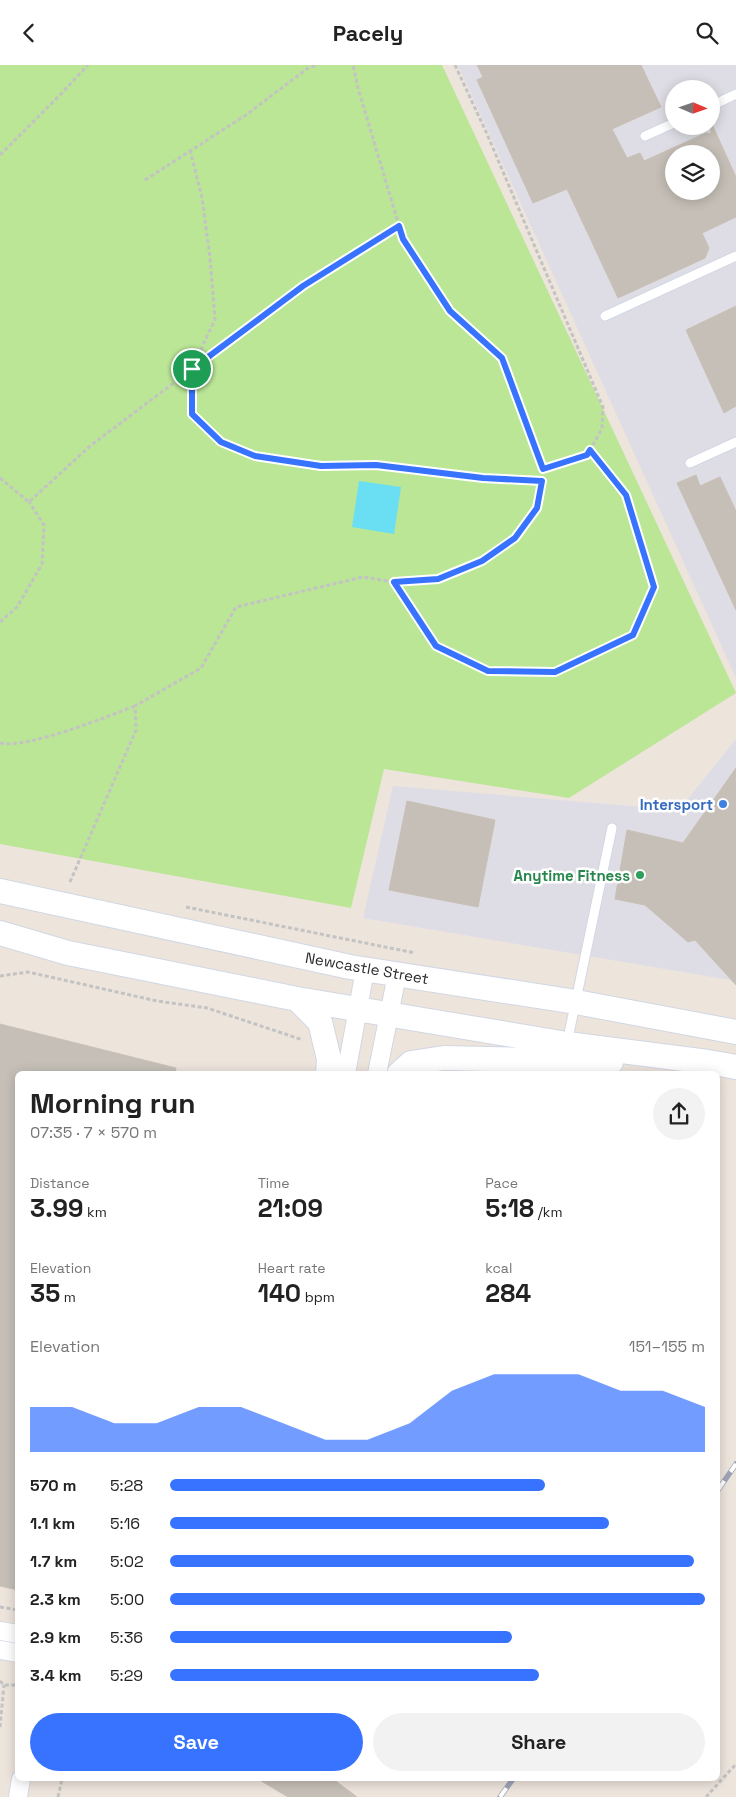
<!DOCTYPE html>
<html lang="en">
<head>
<meta charset="utf-8">
<style>
	:root { --surface:#fff; --page:#f2f2f2; --text:#222; --muted:#767676; --accent:#3773ff }
	body { margin:0; font-family:"Space Grotesk",sans-serif; background:var(--page); color:var(--text); height:100vh; display:flex; flex-direction:column; font-size:19px; white-space:nowrap }
	* { box-sizing:border-box; margin:0 }
	p { font-size:16px; color:var(--muted) }
	.icon { flex:none; width:28px; height:28px; fill:none; stroke:currentColor; stroke-width:2; stroke-linecap:round; stroke-linejoin:round }
	.map { position:relative; flex:1; overflow:hidden }
	.sheet { position:absolute; left:15px; top:1006px; width:705px; height:710px; display:flex; flex-direction:column; background:var(--surface); border-radius:8px; box-shadow:0 2px 12px #0003 }
	.sheet>* { flex:none }
	.needle { width:32px; rotate:92deg }
	.buttons { position:absolute; left:665px; top:15px; display:grid; gap:10px }
	.buttons a { display:grid; place-items:center; width:55px; height:55px; border-radius:50%; background:var(--surface); box-shadow:0 2px 12px #0003; font-size:25px }
	.pin { position:absolute; display:grid; place-items:center; width:42px; height:42px; color:#fff; margin:-21px; border:2px solid #fff; border-radius:50%; box-shadow:0 1px 5px #0007 }
	.round { display:grid; place-items:center; flex:none; width:52px; height:52px; border-radius:26px; background:var(--page) }
	.head { display:flex; align-items:center; justify-content:space-between; height:85px; padding:0 15px }
	h1 { font-size:28px; font-weight:700; line-height:38px }
	.figures { display:grid; grid-template-columns:repeat(3,1fr); gap:8px; height:85px; padding:5px 15px }
	.figures div { display:grid; align-content:center }
	.figures b { font-size:25px; font-weight:700 }
	.figures small { font-size:14px; font-weight:400 }
	.figures p { font-size:14px }
	.chart { height:140px; padding:10px 15px }
	.chart p { display:flex; justify-content:space-between }
	.chart svg { width:100%; height:90px; margin-top:5px; fill:var(--accent); opacity:.7 }
	.button { display:flex; gap:10px; margin-top:auto; padding:10px 15px }
	.button a { flex:1; height:58px; border-radius:30px; background:var(--accent); color:#fff; font-size:20px; font-weight:700; line-height:58px; text-align:center }
	.button a+a { background:var(--page); color:var(--text) }
	ul { padding:0 15px; list-style:none; font-size:16px }
	li { display:grid; grid-template-columns:80px 60px 1fr; align-items:center; height:38px }
	li i { height:12px; border-radius:6px; background:var(--accent) }
	header { display:flex; justify-content:space-between; align-items:center; height:65px; padding:0 15px; background:var(--surface); font-size:22px; font-weight:700 }
	.map>svg:first-child { display:block }
	.industrial { fill:#dedde5; fill-rule:evenodd }
	.green { fill:#bae696 }
	.water { fill:#6adff4 }
	.building { fill:#c5bfb7; stroke:#c9c0b5; fill-rule:evenodd }
	.lines { fill:none; stroke-linecap:round; stroke-linejoin:round }
	.lane-casing { stroke:#d1d7e4; stroke-width:11 }
	.street-casing { stroke:#d1d7e4; stroke-width:20 }
	.secondary-casing { stroke:#d1d7e4; stroke-width:26 }
	.path { stroke:#c3c3c3; stroke-width:3; stroke-dasharray:4 2.5; stroke-linecap:butt }
	.lane { stroke:#fff; stroke-width:9 }
	.street { stroke:#fff; stroke-width:18 }
	.secondary { stroke:#fff; stroke-width:24 }
	.rail-casing { stroke:#9ea4b6; stroke-width:5.5 }
	.rail { stroke:#fff; stroke-width:4; stroke-dasharray:11; stroke-linecap:butt }
	.route-casing { stroke:#fff; stroke-width:10 }
	.route { stroke:#3773ff; stroke-width:6 }
	.shop-dot { fill:#3f7fe0; stroke:#fff; stroke-width:2 }
	.leisure-dot { fill:#2e9e5b; stroke:#fff; stroke-width:2 }
	.labels { text-anchor:middle; dominant-baseline:central; stroke-width:5; stroke-linejoin:round; paint-order:stroke }
	.shop-label { font-size:15px; font-weight:bold; fill:#366cbe; stroke:#fff; text-anchor:end }
	.leisure-label { font-size:15px; font-weight:bold; fill:#27864d; stroke:#fff; text-anchor:end }
	.street-label { font-size:15px; fill:#2a2a2a; stroke:#fff }
</style>
</head>
<body>
<header><svg class="icon" aria-label="back" viewBox="0 0 24 24"><path d="M15 5l-7 7 7 7"/></svg>Pacely<svg class="icon" aria-label="search" viewBox="0 0 24 24"><circle cx="10" cy="10" r="6"/><path d="M15 15l6 6"/></svg></header>
<div class="map">
<svg width="736" height="1732" viewBox="0 0 736 1732">
	<rect width="100%" height="100%" fill="#ede4dc"/>
	<path class="industrial" d="M 458,0 L 736,0 L 736,613 ZM 674,24 L 711,24 L 711,61 L 674,61 ZM 674,89 L 711,89 L 711,126 L 674,126 Z
		M 736,674 L 736,916 L 363,853 L 393,721 L 679,745 Z"/>
	<path class="green" d="M 0,0 L 442,0 L 736,628 L 569,733 L 384,704 L 351,843 L 0,779 Z"/>
	<path class="water" d="M 359,416 L 401,422 L 394,469 L 352,462 Z"/>
	<path class="building" d="M 477,0 L 641,0 L 661,42 L 612,64 L 627,93 L 640,88 L 644,96 L 706,68 L 711,69 L 711,57 L 736,112 L 736,152 L 702,168 L 709,183 L 705,193 L 618,233 L 567,124 L 533,138 L 477,15 L 483,12 ZM 674,89 L 711,89 L 711,126 L 674,126 Z
		M 736,241 L 736,341 L 724,348 L 686,265 Z
		M 696,410 L 700,421 L 720,412 L 736,446 L 736,545 L 677,418 Z
		M 736,703 L 736,920 L 695,875 L 688,877 L 645,840 L 615,834 L 627,765 L 683,778 Z
		M 407,736 L 495,755 L 478,842 L 389,825 Z
		M 0,959 L 176,1003 L 175,1009 L 18,1009 L 18,1525 L 0,1521 Z
		M 258,1714 L 333,1714 L 357,1732 L 288,1732 Z"/>
	<g class="lines">
		<defs>
			<path id="lane" d="M 711,41 L 736,29
				M 645,71 L 674,58
				M 605,251 L 736,191
				M 690,398 L 736,377
				M 567,978 L 612,763"/>
			<path id="street" d="M 346,1009 L 365,905
				M 377,1009 L 397,910
				M 0,1566 L 18,1569
				M 0,1585 L 18,1588
				M 18,1732 L 21,1714"/>
			<path id="secondary" d="M 0,826 L 350,902 L 576,937 L 736,967
				M 0,868 L 68,888 L 297,934 L 567,979 L 708,997 L 736,1002
				M 297,934 L 320,957 L 329,994 L 328,1009
				M 399,1009 L 411,998 L 444,993 L 611,997"/>
		</defs>
		<use href="#lane" class="lane-casing"/>
		<use href="#street" class="street-casing"/>
		<use href="#secondary" class="secondary-casing"/>
		<path class="path" d="M 455,0 L 487,69 L 603,342 L 602,364 L 587,390 L 543,405
			M 190,85 L 202,133 L 210,193 L 215,254 L 192,304 L 192,349 L 221,377 L 255,391 L 321,401 L 376,400 L 483,413 L 542,416
			M 0,90 L 61,29 L 88,0
			M 145,115 L 246,50 L 308,3 L 318,0
			M 0,413 L 29,437 L 90,381 L 228,277 L 303,221 L 399,161
			M 394,517 L 435,581 L 487,606 L 555,607 L 633,570 L 654,523 L 626,430 L 590,385
			M 0,557 L 17,542 L 42,499 L 44,460 L 29,437
			M 0,678 C 27,684 106,652 135,641
			M 70,817 L 136,665 L 135,641 L 201,603 L 236,542 L 363,512 L 394,517 L 438,514 L 482,496 L 515,473 L 537,443 L 543,405 L 502,293 L 450,247 L 403,174 L 358,23 L 353,0
			M 186,842 L 415,888
			M 0,911 L 28,907 L 157,936 L 207,943 L 303,975
			M 0,1542 L 18,1545
			M 0,1616 L 4,1620 L 18,1620
			M 0,1662 L 4,1620
			M 58,1732 L 62,1714
			M 706,1732 L 736,1699"/>
		<use href="#lane" class="lane"/>
		<use href="#street" class="street"/>
		<use href="#secondary" class="secondary"/>
		<defs>
			<path id="rail" d="M 718,1425 L 736,1399
				M 500,1732 L 513,1714"/>
		</defs>
		<use href="#rail" class="rail-casing"/>
		<use href="#rail" class="rail"/>
	</g>
	<g class="lines">
		<defs>
			<path id="route" d="M 399,161 L 403,174 L 450,246 L 502,293 L 543,404 L 587,390 L 590,385 L 626,430 L 654,522 L 633,570 L 555,607 L 488,606 L 436,581 L 394,517 L 438,514 L 482,496 L 515,473 L 537,443 L 542,416 L 483,413 L 376,400 L 321,401 L 255,391 L 221,377 L 192,349 L 192,304 L 303,221 Z"/>
		</defs>
		<use href="#route" class="route-casing"/>
		<use href="#route" class="route"/>
	</g>
	<circle class="shop-dot" cx="723" cy="739" r="5"/>
	<circle class="leisure-dot" cx="640" cy="810" r="5"/>
	<g class="labels">
		<g class="shop-label">
			<text x="713" y="739">Intersport</text>
		</g>
		<g class="leisure-label">
			<text x="630" y="810">Anytime Fitness</text>
		</g>
		<g class="street-label">
			<text transform="translate(367 903) rotate(10)">Newcastle Street</text>
		</g>
	</g>
</svg>
<div class="buttons">
<a><svg class="needle" viewBox="-14 -14 28 28"><path d="M0-13l5 13h-10z" fill="#e53935"/><path d="M0 13l5-13h-10z" fill="#767676"/></svg></a>
<a><svg class="icon" aria-label="layers" viewBox="0 0 24 24"><path d="M12 4l9 5-9 5-9-5zM3 14l9 5 9-5"/></svg></a>
</div>
<div class="pin" style="left:192px;top:304px;background:#1e9e55"><svg class="icon" aria-label="arrive" viewBox="0 0 24 24"><path d="M6 21V4h12l-3 4 3 4H6"/></svg></div>
<section class="sheet">
<div class="head"><div><h1>Morning run</h1><p>07:35 · 7 × 570 m</p></div><a class="round"><svg class="icon" aria-label="share" viewBox="0 0 24 24"><path d="M12 15V3M7 8l5-5 5 5M5 13v7h14v-7"/></svg></a></div>
<div class="figures">
<div><p>Distance</p><b>3.99<small> km</small></b></div>
<div><p>Time</p><b>21:09</b></div>
<div><p>Pace</p><b>5:18<small> /km</small></b></div>
</div>
<div class="figures">
<div><p>Elevation</p><b>35<small> m</small></b></div>
<div><p>Heart rate</p><b>140<small> bpm</small></b></div>
<div><p>kcal</p><b>284</b></div>
</div>
<div class="chart"><p><span>Elevation</span>151–155 m</p>
<svg viewBox="0 0 160 44" preserveAspectRatio="none"><path d="M0 44V22L10 22L20 30L30 30L40 22L50 22L60 30L70 38L80 38L90 30L100 14L110 6L120 6L130 6L140 14L150 14L160 22V44z"/></svg>
</div>
<ul>
<li><b>570 m</b>5:28<i style="width:70%"></i></li>
<li><b>1.1 km</b>5:16<i style="width:82%"></i></li>
<li><b>1.7 km</b>5:02<i style="width:98%"></i></li>
<li><b>2.3 km</b>5:00<i style="width:100%"></i></li>
<li><b>2.9 km</b>5:36<i style="width:64%"></i></li>
<li><b>3.4 km</b>5:29<i style="width:69%"></i></li>
</ul>
<div class="button"><a>Save</a><a>Share</a></div>
</section>
</div>
</body>
</html>
